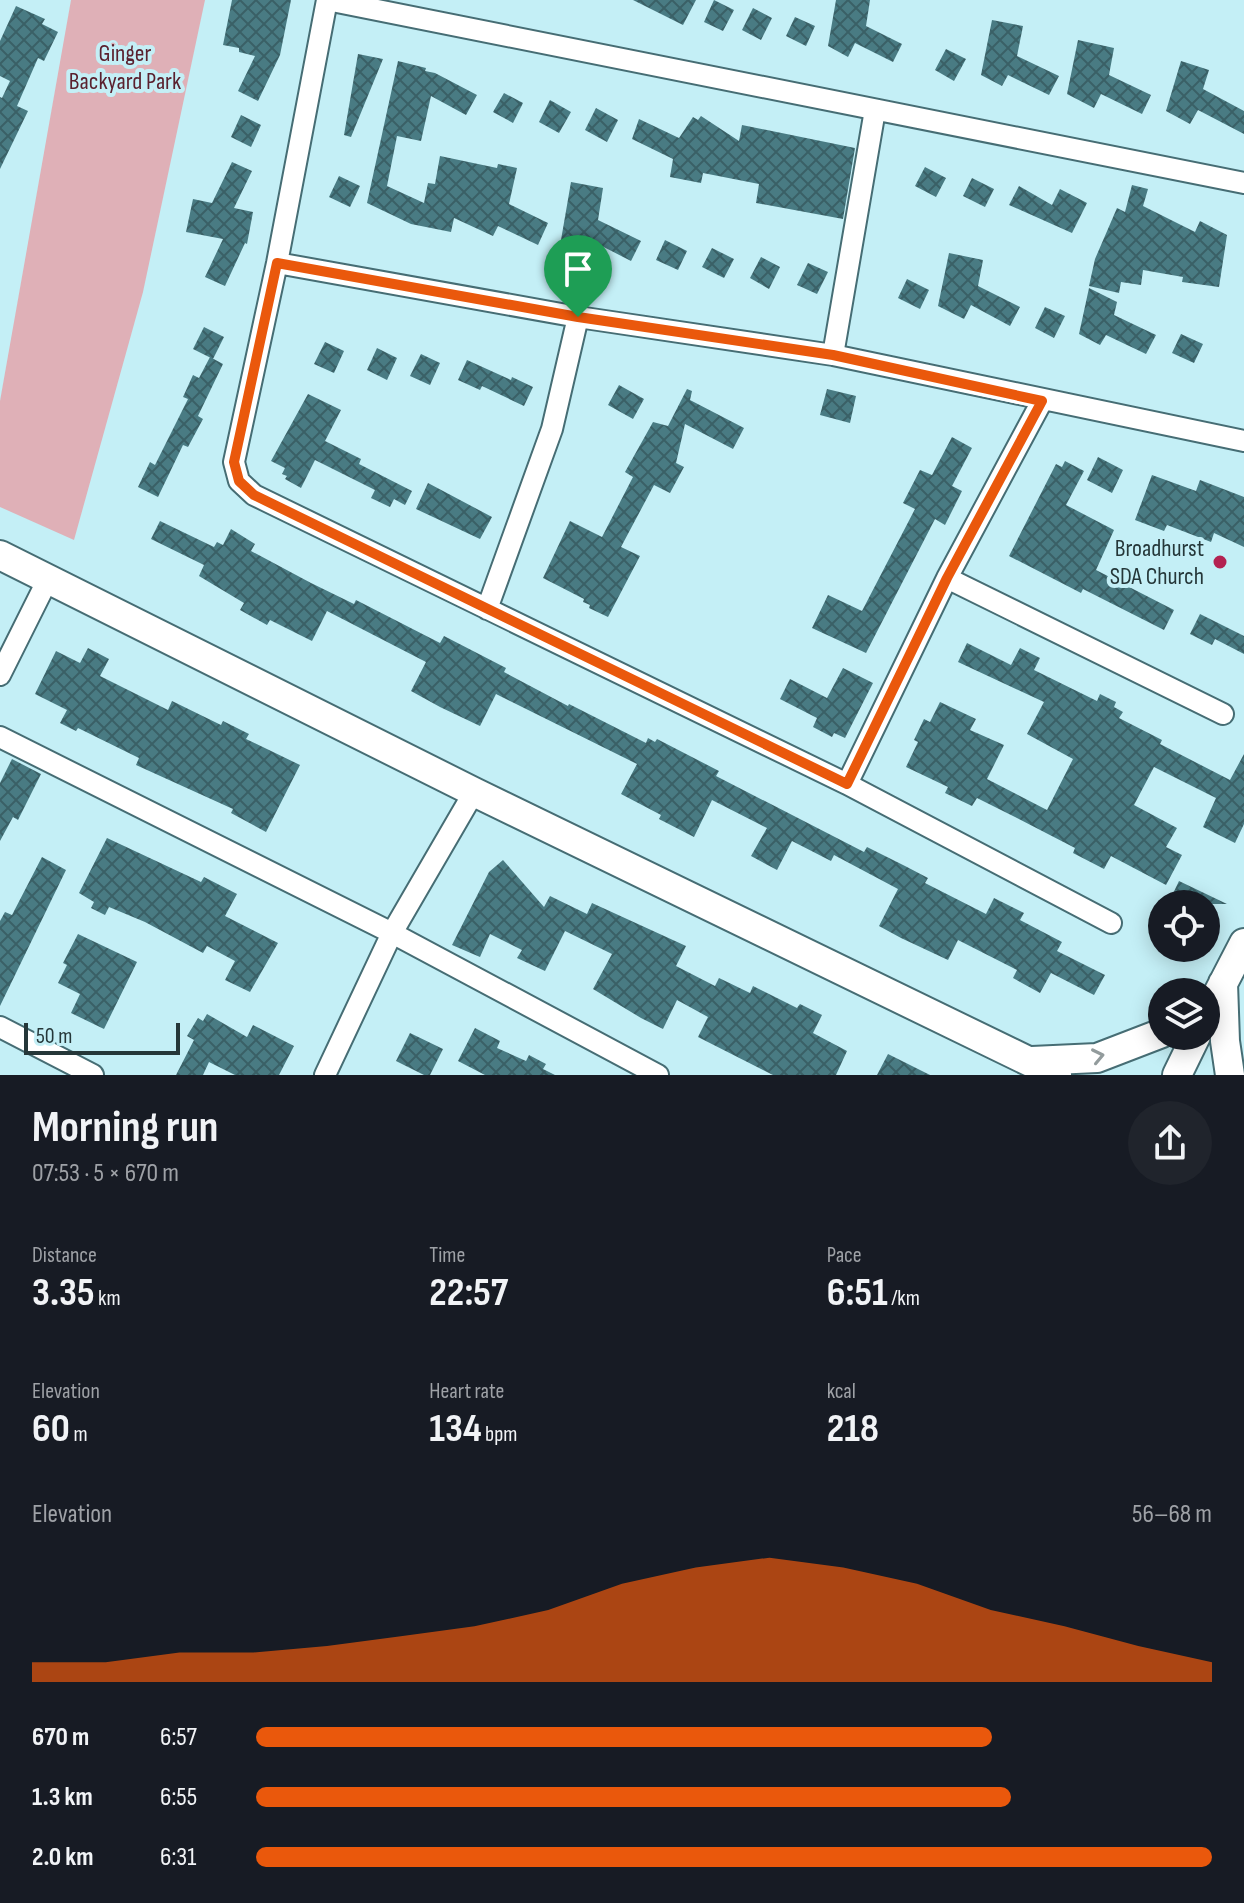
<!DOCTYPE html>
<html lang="en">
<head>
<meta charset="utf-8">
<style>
	:root { --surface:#171b24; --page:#20242c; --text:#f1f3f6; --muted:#9ea1a6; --accent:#ea580c }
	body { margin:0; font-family:"Sofia Sans Condensed",sans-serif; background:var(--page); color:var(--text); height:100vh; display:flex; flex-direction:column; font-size:30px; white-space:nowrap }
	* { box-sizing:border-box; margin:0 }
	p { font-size:26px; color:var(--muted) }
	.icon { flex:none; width:44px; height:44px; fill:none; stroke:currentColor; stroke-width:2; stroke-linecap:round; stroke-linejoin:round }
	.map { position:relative; height:1075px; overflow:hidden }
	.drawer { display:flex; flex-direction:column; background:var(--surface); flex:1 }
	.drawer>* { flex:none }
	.controls { position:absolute; left:1148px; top:890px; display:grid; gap:16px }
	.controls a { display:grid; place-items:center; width:72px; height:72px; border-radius:50%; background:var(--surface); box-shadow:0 4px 20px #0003; font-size:40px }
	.scale { position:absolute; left:24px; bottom:20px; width:156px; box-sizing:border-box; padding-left:8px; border:4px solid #253739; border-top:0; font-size:22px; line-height:28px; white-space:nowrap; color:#253739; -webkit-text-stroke:6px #c4eff6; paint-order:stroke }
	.pin { position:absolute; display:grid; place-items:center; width:68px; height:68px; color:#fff; margin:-82px -34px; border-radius:50% 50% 50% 0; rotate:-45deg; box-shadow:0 0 8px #0007 }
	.pin .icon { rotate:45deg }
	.round { display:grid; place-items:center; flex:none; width:84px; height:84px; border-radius:42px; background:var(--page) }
	.head { display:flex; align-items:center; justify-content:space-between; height:136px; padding:0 32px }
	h1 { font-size:44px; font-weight:700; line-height:60px }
	.stats { display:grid; grid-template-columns:repeat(3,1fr); gap:12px; height:136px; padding:8px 32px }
	.stats div { display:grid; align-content:center }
	.stats b { font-size:40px; font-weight:700 }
	.stats small { font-size:22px; font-weight:400 }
	.stats p { font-size:22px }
	.chart { height:224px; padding:16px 32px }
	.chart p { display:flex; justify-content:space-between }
	.chart svg { width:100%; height:144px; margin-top:8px; fill:var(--accent); opacity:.7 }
	ul { padding:0 32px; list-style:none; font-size:26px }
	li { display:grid; grid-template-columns:128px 96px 1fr; align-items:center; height:60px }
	li i { height:20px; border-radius:10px; background:var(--accent) }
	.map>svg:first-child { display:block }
	.park { fill:#dfb0b7 }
	.building { fill:url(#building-cross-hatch) }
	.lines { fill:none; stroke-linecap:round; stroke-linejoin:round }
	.street-casing { stroke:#466d74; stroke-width:24 }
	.secondary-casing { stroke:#466d74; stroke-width:32 }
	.street { stroke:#fff; stroke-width:20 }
	.secondary { stroke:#fff; stroke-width:28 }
	.oneway { stroke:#929b9c }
	.route-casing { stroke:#fff; stroke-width:16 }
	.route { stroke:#ea580c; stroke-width:10 }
	.poi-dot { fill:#b32251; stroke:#c4eff6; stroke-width:3 }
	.labels { text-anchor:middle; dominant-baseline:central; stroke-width:8; stroke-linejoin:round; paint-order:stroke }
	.park-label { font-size:24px; fill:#5a202e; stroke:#c4eff6 }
	.poi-label { font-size:24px; fill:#253739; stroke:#c4eff6; text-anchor:end }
</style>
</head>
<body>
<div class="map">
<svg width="1244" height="1075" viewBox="0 0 1244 1075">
	<defs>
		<pattern id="building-cross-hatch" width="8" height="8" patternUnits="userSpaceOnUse" patternTransform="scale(2)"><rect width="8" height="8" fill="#497b83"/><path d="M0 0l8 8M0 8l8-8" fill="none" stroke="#3a6066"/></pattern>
	</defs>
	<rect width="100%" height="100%" fill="#c4eff6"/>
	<path class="park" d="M 71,0 L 205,0 L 143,292 L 74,540 L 0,507 L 0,401 Z"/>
	<path class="building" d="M 232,0 L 291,0 L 280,55 L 258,101 L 238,91 L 255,56 L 239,52 L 239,48 L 223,45 Z
		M 633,0 L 696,0 L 683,25 Z
		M 714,0 L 734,10 L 723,31 L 704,22 Z
		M 836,0 L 870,0 L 866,26 L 902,44 L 893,62 L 855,43 L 848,57 L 828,46 Z
		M 16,6 L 45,19 L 42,24 L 58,32 L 44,61 L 38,58 L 17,106 L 28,111 L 0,169 L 0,97 L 2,98 L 10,81 L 0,76 L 0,41 Z
		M 753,8 L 772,18 L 761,40 L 742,30 Z
		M 795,17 L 815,26 L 806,46 L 786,36 Z
		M 992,20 L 1023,26 L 1017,56 L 1059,76 L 1049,95 L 1008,75 L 1002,86 L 981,75 Z
		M 1078,40 L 1114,48 L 1109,75 L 1151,95 L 1142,114 L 1101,94 L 1094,108 L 1067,94 Z
		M 946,49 L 966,59 L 954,81 L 935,70 Z
		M 358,54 L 383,59 L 351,137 L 344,135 Z
		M 398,61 L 426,68 L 425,71 L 435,73 L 477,95 L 466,115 L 431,96 L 421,141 L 397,136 L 387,186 L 424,203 L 428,183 L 435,184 L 440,156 L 497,168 L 498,164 L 517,168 L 509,204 L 548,223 L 538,245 L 498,226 L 493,236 L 454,218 L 451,232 L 411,224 L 367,203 Z
		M 1181,61 L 1209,70 L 1203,89 L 1244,111 L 1244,134 L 1198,110 L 1190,124 L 1166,111 Z
		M 504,93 L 523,103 L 513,123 L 493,112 Z
		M 550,100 L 571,112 L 559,133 L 539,122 Z
		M 596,108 L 618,120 L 607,142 L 585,130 Z
		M 241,115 L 261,125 L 251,147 L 231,137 Z
		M 701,116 L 739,141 L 742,125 L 855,148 L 843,219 L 756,203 L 759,184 L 703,173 L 701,183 L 670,177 L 673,159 L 632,139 L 639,119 L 679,138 L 693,117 L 698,120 Z
		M 232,162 L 252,171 L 234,208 L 253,212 L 247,244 L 245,243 L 225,286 L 205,277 L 223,239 L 186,232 L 193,199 L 212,203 Z
		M 925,167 L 946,178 L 936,197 L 915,186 Z
		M 339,176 L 360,186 L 350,207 L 329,197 Z
		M 972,178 L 994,189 L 985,207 L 963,196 Z
		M 571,182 L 603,188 L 598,220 L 641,241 L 631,261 L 590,240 L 584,251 L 561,240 Z
		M 1132,185 L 1148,189 L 1143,206 L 1195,232 L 1200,221 L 1227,235 L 1219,287 L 1182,282 L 1183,277 L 1143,270 L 1141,285 L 1121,282 L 1119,293 L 1089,286 L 1095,259 L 1117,208 L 1125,212 Z
		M 1019,186 L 1052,205 L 1060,189 L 1087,203 L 1072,233 L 1009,205 Z
		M 665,240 L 687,251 L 678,270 L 656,260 Z
		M 712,248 L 734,259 L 724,278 L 702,267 Z
		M 949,253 L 983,260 L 978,286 L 1020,307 L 1010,326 L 971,305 L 964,319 L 938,306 Z
		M 761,257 L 780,267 L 769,289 L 750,278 Z
		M 808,263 L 828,272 L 817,294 L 797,285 Z
		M 907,279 L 929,290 L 920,309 L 898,298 Z
		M 1089,288 L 1117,302 L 1114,315 L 1156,335 L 1146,354 L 1106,335 L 1100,345 L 1079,334 Z
		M 1045,307 L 1065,316 L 1054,338 L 1035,328 Z
		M 204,327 L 224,337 L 213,359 L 193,349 Z
		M 1181,334 L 1203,344 L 1194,363 L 1172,353 Z
		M 325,342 L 344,351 L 334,373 L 314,364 Z
		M 377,348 L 397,358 L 387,380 L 367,370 Z
		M 421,354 L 440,363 L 430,385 L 410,376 Z
		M 210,357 L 223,364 L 198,416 L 203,419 L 188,447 L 183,445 L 158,497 L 138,487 L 150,462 L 155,465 L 188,399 L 183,397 L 193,375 L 199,378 Z
		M 467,360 L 511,380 L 512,377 L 533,387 L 524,406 L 482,386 L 480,390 L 458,380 Z
		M 619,385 L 644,399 L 633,419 L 608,405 Z
		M 687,389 L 692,391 L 690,400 L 744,428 L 733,449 L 685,424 L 676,463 L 684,467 L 670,493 L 654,485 L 621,547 L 640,556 L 608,617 L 589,608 L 590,605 L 583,602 L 584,599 L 543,578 L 570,521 L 602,537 L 633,477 L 625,472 L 653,422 L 668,426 Z
		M 827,389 L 856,396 L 850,423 L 820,415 Z
		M 308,394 L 341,410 L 325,441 L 361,459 L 359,464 L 412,491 L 405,505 L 394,499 L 390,507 L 371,498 L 375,490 L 315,460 L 301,488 L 285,479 L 287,476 L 282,474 L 285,468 L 271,461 Z
		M 952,437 L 972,448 L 952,486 L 962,491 L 945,525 L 935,519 L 866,653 L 812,628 L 828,595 L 862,611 L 915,509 L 903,503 L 920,470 L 932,475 Z
		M 1098,457 L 1123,470 L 1112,493 L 1087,480 Z
		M 1065,461 L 1084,471 L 1066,505 L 1114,530 L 1096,570 L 1174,610 L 1164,630 L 1083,589 L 1081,593 L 1009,556 L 1056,464 L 1062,467 Z
		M 1152,475 L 1196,491 L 1200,480 L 1244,497 L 1244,547 L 1214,533 L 1211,542 L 1167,525 L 1164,531 L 1135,520 Z
		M 428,483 L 492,517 L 480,539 L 416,509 Z
		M 160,521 L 214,547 L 217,542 L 223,545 L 231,529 L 255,544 L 251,551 L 311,583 L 354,604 L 356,600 L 440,643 L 444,636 L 506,668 L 504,672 L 568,706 L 569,704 L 646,743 L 648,738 L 655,742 L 657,739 L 719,771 L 716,776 L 864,852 L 867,847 L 907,867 L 928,878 L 925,883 L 986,914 L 994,898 L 1024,913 L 1020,920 L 1062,942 L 1057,951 L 1105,975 L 1094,995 L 1051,973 L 1040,993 L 1013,978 L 1017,970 L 958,940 L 948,960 L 901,938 L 879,926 L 898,889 L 834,855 L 831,861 L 792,841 L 777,870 L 751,856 L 767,828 L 712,800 L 694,837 L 659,819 L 661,815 L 621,794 L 637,764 L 496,694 L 480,726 L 440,707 L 411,691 L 426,662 L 327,611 L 312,641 L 270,620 L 267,625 L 240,610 L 244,603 L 199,576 L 204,565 L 151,539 Z
		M 1200,614 L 1244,636 L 1244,654 L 1215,639 L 1212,645 L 1190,634 Z
		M 967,643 L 1011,665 L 1020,648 L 1040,658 L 1034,670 L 1097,701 L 1100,694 L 1116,702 L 1114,707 L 1123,712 L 1119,718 L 1162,740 L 1160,744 L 1230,780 L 1244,754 L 1244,824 L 1235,843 L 1203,827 L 1216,798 L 1154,767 L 1134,805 L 1177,828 L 1166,847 L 1182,855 L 1166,885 L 1111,856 L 1104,869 L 1073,853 L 1075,848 L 1015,817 L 977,798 L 972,806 L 945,793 L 948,787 L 906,767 L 918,742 L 914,740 L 924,719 L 930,722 L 940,702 L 976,719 L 970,730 L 1004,745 L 987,779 L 1047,810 L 1073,759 L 1027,734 L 1044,702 L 958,662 Z
		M 88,648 L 109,659 L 100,676 L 168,710 L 172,701 L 221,725 L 223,721 L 249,734 L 246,739 L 300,765 L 266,832 L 231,813 L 233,809 L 136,765 L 139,758 L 78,728 L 76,731 L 60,723 L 67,710 L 35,694 L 56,651 L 80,663 Z
		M 843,668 L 873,683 L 845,738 L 834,733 L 832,737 L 813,727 L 817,718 L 780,699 L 790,679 L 827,698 Z
		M 12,759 L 41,774 L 18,820 L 13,817 L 0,841 L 0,783 Z
		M 107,838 L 201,882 L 204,877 L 237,894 L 225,916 L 278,943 L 250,992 L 225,980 L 235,961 L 207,946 L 203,953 L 145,922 L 109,907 L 105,915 L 91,908 L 94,902 L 79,893 Z
		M 42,857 L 66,870 L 0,1006 L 0,921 L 5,912 L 12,915 Z
		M 503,860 L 544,907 L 550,896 L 587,914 L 592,903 L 686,946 L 676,966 L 715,986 L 719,978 L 750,993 L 753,986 L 797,1008 L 800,1004 L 822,1015 L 813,1033 L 847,1051 L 836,1075 L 773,1075 L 698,1037 L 708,1017 L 677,1000 L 663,1029 L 641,1018 L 593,989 L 612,954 L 565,931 L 545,971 L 517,958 L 522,950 L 490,934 L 480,957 L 452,945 L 489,872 Z
		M 1179,881 L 1227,904 L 1168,904 Z
		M 78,934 L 137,962 L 104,1029 L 71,1013 L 80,994 L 58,983 L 67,965 L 63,963 Z
		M 207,1014 L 247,1037 L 253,1025 L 294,1046 L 279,1075 L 235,1075 L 209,1062 L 203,1075 L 176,1075 L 194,1040 L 187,1036 L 198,1018 L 203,1021 Z
		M 475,1028 L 500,1041 L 497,1048 L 526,1061 L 529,1055 L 546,1064 L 543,1069 L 555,1075 L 485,1075 L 458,1061 Z
		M 410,1033 L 443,1049 L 430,1075 L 424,1075 L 396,1061 Z
		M 888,1054 L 930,1075 L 877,1075 Z"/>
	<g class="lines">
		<defs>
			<path id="street" d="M 277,263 L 578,317 L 833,355 L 1244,441
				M 833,355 L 875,110
				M 947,578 L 1223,714
				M 487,609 L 552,429 L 578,317
				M 0,675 L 48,579
				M 0,737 L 392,933 L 658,1075
				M 847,784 L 947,578 L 1042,401
				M 1111,923 L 847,784 L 254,495 L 239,481 L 234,462 L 277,263 L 327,0 L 1244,183
				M 0,1027 L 93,1075
				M 325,1075 L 392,933 L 474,792"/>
			<path id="secondary" d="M 0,555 L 474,792 L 1057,1075
				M 1223,983 L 1225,1041 L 1230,1075
				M 1215,999 L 1244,943
				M 1032,1061 L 1097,1058 L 1162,1033
				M 1177,1075 L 1196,1036"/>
		</defs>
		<use href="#street" class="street-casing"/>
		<use href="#secondary" class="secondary-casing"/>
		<use href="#street" class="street"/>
		<use href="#secondary" class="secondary"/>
	</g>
	<defs><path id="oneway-chevron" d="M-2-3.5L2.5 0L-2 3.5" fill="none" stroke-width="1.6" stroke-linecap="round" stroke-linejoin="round" transform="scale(2)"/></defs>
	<use class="oneway" href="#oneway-chevron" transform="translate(1098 1056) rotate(-12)"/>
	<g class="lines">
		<defs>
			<path id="route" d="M 277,263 L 578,317 L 833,355 L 1042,401 L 947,578 L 847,784 L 254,495 L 239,481 L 234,462 Z"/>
		</defs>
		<use href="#route" class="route-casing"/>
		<use href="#route" class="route"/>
	</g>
	<circle class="poi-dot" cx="1220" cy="562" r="8"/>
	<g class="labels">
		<g class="park-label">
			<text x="125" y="53">Ginger<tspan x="125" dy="28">Backyard Park</tspan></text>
		</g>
		<g class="poi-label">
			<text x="1204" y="548">Broadhurst<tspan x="1204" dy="28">SDA Church</tspan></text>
		</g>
	</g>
</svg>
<div class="controls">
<a><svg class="icon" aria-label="locate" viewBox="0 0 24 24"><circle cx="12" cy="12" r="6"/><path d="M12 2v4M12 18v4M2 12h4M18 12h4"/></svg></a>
<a><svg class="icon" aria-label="layers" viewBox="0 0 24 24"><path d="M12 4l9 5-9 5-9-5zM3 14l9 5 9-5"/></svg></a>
</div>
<div class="scale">50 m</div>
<div class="pin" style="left:578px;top:317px;background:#1e9e55"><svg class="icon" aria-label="arrive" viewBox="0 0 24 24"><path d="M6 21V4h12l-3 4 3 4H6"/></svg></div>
</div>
<section class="drawer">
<div class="head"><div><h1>Morning run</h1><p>07:53 · 5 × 670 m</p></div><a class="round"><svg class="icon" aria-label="share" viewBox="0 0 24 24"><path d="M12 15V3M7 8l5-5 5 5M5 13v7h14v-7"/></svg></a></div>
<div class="stats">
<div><p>Distance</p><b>3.35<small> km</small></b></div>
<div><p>Time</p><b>22:57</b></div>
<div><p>Pace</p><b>6:51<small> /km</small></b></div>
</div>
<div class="stats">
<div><p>Elevation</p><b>60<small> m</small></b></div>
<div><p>Heart rate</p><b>134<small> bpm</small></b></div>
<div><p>kcal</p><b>218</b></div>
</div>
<div class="chart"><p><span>Elevation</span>56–68 m</p>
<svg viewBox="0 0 160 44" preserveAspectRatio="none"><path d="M0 44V38L10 38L20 35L30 35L40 33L50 30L60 27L70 22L80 14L90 9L100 6L110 9L120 14L130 22L140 27L150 33L160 38V44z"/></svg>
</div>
<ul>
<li><b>670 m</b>6:57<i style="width:77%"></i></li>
<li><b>1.3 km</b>6:55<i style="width:79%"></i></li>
<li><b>2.0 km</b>6:31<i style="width:100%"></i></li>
</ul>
</section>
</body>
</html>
